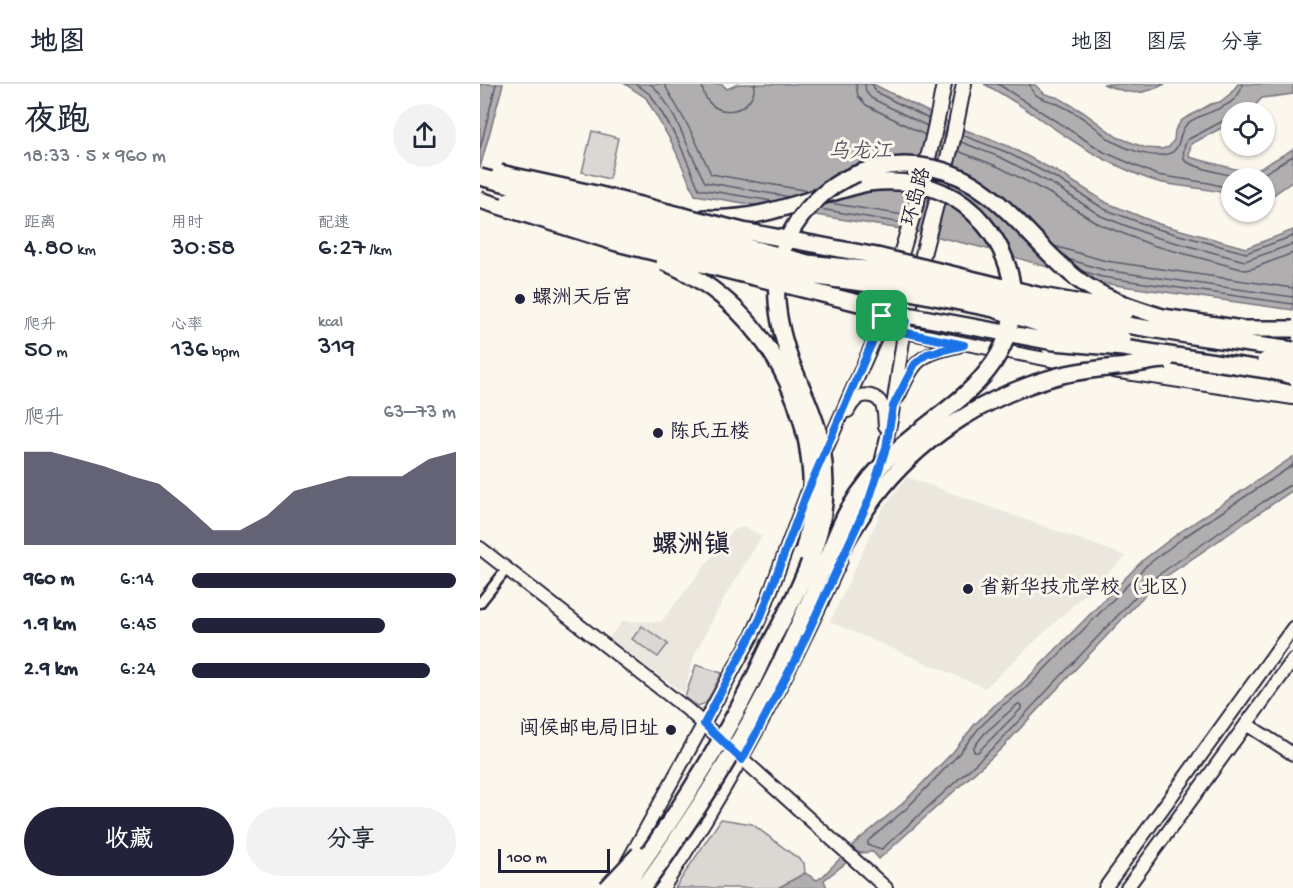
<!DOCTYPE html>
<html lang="zh">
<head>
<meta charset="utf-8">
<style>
	:root { --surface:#fff; --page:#f2f2f3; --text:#1f2937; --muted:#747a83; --line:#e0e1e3; --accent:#22223b }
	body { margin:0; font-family:"Gochi Hand","LXGW WenKai TC",sans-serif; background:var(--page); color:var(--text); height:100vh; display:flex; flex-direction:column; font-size:22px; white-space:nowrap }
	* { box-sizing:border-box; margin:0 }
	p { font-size:20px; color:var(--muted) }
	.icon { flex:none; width:33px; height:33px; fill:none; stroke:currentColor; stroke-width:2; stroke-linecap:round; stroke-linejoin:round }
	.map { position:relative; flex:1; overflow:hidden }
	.side { display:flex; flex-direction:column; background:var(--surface); width:480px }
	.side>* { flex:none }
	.buttons { position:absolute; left:741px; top:18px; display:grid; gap:12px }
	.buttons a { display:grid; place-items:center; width:54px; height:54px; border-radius:50%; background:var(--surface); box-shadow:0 2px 4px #0004; font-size:30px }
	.scale { position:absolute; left:18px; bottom:15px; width:112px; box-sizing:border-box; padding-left:6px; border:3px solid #22223b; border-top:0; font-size:16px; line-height:21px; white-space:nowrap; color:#22223b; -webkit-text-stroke:4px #fbf7ec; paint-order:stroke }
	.pin { position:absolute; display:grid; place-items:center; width:51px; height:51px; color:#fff; margin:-26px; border-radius:12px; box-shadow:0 3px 9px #0006 }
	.round { display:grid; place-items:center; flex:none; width:63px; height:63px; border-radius:32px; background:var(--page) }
	.headline { display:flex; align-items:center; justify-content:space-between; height:102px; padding:0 24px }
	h1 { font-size:33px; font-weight:600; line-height:45px }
	.metrics { display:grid; grid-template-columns:repeat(3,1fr); gap:9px; height:102px; padding:6px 24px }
	.metrics div { display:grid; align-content:center }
	.metrics b { font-size:26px; font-weight:600 }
	.metrics small { font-size:16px; font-weight:400 }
	.metrics p { font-size:16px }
	.chart { height:168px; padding:12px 24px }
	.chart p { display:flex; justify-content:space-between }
	.chart svg { width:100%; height:108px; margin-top:6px; fill:var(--accent); opacity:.7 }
	.button { display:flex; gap:12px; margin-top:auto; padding:12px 24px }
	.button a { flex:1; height:69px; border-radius:36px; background:var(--accent); color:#fff; font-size:24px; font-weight:600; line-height:69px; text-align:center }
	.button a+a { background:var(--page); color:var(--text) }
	ul { padding:0 24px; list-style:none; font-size:20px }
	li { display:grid; grid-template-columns:96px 72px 1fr; align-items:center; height:45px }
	li i { height:15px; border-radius:8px; background:var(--accent) }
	header { display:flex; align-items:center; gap:36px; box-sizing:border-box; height:84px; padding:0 30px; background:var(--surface); border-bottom:2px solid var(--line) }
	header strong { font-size:28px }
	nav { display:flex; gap:33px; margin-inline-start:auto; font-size:21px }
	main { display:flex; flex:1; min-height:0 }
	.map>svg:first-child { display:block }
	.built { fill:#ebe7df }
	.green { fill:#dbd8d3; stroke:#7e7d87; stroke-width:1.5 }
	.water { fill:#b1aeb0; stroke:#787681; stroke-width:1.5 }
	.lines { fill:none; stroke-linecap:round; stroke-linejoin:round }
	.shore { stroke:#5b5a6a; stroke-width:1.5 }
	.street-casing { stroke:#22223b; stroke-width:13 }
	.secondary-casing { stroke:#22223b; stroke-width:16 }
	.primary-casing { stroke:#22223b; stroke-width:18 }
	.highway-casing { stroke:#22223b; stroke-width:20 }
	.street { stroke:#fbf7ec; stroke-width:8 }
	.secondary { stroke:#fbf7ec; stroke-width:12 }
	.primary { stroke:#fbf7ec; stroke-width:14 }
	.highway { stroke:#fbf7ec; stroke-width:15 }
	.highway-bridge-casing { stroke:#22223b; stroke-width:20; stroke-linecap:butt }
	.highway-bridge { stroke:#fbf7ec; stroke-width:15 }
	.route-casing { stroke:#fff; stroke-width:12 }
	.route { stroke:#1a73e8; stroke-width:8 }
	.poi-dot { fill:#22223b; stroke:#fbf7ec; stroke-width:2 }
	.labels { text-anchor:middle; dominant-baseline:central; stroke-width:6; stroke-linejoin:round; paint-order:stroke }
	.street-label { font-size:20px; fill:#22223b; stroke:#fbf7ec }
	.poi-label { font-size:20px; fill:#22223b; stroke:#fbf7ec; text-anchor:start }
	.water-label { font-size:21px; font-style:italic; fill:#545364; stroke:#fbf7ec }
	.district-label { font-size:26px; font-weight:bold; fill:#22223b; stroke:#fbf7ec }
</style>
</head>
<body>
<header>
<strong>地图</strong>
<nav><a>地图</a><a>图层</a><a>分享</a></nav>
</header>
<main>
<section class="side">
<div class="headline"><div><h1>夜跑</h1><p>18:33 · 5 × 960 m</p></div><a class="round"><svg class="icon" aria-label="share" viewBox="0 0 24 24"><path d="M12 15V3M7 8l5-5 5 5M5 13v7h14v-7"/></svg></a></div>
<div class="metrics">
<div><p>距离</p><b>4.80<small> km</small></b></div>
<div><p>用时</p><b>30:58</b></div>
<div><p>配速</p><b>6:27<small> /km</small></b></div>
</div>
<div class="metrics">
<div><p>爬升</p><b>50<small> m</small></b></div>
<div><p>心率</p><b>136<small> bpm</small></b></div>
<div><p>kcal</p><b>319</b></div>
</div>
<div class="chart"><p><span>爬升</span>63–73 m</p>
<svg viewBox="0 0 160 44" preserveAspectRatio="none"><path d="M0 44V6L10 6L20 9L30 12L40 16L50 19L60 28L70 38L80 38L90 32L100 22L110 19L120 16L130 16L140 16L150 9L160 6V44z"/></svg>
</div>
<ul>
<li><b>960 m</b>6:14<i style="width:100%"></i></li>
<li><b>1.9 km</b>6:45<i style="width:73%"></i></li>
<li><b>2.9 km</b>6:24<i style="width:90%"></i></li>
</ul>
<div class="button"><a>收藏</a><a>分享</a></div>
</section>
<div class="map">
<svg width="813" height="804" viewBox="0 0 813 804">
	<rect width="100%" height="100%" fill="#fbf7ec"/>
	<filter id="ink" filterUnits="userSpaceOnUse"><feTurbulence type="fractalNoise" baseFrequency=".0167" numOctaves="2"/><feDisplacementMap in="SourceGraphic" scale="12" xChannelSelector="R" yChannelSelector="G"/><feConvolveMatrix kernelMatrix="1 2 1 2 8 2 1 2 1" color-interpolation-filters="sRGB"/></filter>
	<g filter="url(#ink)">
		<path class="built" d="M 427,393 L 646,472 L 505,604 L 350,538 L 403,424 Z
			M 264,443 L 282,452 L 244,514 L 215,569 L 204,609 L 128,555 L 143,537 L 181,538 L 253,446 Z"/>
		<path class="green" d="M 112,47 L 138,54 L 129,95 L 102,88 Z
			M 162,542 L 188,560 L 178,573 L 152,555 Z
			M 216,581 L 242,589 L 226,619 L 218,622 L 205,613 Z
			M 241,735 L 272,740 L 324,779 L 325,789 L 298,804 L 195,804 Z"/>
		<path class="water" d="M 0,0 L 23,0 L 0,84 Z
			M 145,0 L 242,0 L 247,5 L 258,0 L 393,0 L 480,44 L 528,62 L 581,90 L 627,119 L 679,140 L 766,164 L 813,146 L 813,226 L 621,199 L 504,164 L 433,147 L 215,111 L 192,59 L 166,14 Z
			M 504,0 L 555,1 L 565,10 L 579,14 L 603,28 L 637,53 L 666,64 L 681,65 L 689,63 L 694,56 L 695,46 L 702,36 L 731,20 L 740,18 L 750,10 L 758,0 L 813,0 L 813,10 L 782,14 L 769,28 L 752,28 L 751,39 L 711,60 L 709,73 L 759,86 L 774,88 L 813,65 L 813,97 L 793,111 L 785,113 L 784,94 L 752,94 L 751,111 C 727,103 700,104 675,97 C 658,92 636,81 620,73 C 580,52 545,21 504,0 Z
			M 623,0 L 685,0 C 659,13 649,10 623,0 Z
			M 813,373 L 813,406 L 675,500 L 521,665 L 399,775 L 393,768 L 379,769 L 344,796 L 347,804 L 298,804 L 325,789 L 337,796 L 343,792 L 376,758 L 422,720 L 473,668 L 495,640 L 518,618 L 541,601 L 663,476 L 700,448 Z"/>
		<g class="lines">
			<path class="shore" d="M 156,0 L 171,11 L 198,56 L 219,105 L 292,117
				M 170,0 C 191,14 212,75 225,98 L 310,113
				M 184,0 L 212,49 L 231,90 L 329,107
				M 222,0 C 224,36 273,35 275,0
				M 376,0 L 378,12 L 386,21 L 445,51
				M 385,0 L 386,8 L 391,14 L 447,42
				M 392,0 L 396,8 L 449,35
				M 518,0 L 624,68 L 677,91 L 729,99 L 752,105
				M 550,0 C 551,14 567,15 578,20 C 591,26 605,35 616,44 C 622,49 628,55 634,58 C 647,65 668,73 683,71 C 704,68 696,52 706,41 C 710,37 716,34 721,32 C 736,25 760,20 762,0
				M 752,34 L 747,35 L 707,56 C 704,61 702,71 705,77 C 717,84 761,96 775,93 C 786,91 803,77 813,72
				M 482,51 L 526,68 L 578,95 L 624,125 L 677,145 L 766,169 L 813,152
				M 481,58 L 522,74 L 574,101 L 621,132 L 675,153 L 765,177 L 813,160
				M 0,65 L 16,0
				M 478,67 L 519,83 L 569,109 L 619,140 L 672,161 L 765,186 L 774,184 L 813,169
				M 349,119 L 424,131
				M 340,125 L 422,139
				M 574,162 L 626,177 L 813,204
				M 588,175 L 624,186 L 813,213
				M 602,187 L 622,193 L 813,220
				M 813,381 L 704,453 L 667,481 L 545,605 L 522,622 L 499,644 L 477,672 L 427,724 L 388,757 L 388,761 L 402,765 L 517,660 L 671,496 L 783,418 L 808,402 L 813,401
				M 538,620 L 541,621 L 541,625 L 498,668 L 494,668 L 493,664 L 505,649 Z"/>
			<defs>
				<path id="street" d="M 0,519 L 26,486"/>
				<path id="secondary" d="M 399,243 L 607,283
					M 568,264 L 652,278
					M 669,281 L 813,302
					M 633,287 L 813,314
					M 418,313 C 436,275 437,272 478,262
					M 368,327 C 370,323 373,318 377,315 C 385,308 398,312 402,321 C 405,327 404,335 405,342
					M 343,372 L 395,254 L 402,232 L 410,233
					M 400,383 L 411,336 L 426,236
					M 0,464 L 208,626 L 406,804
					M 766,640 L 813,670
					M 147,779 L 272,552 L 284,525 L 329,404
					M 183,804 C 251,699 310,591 361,476
					M 625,804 L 813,544
					M 647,804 L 813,576"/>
				<path id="primary" d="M 402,232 C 426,155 450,79 464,0
					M 426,236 L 473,55 L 484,0"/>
				<path id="highway" d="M 225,134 C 284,138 333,111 388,99
					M 174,804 L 190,775"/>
			</defs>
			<use href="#street" class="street-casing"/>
			<use href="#secondary" class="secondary-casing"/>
			<use href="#primary" class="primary-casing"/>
			<use href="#highway" class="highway-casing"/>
			<use href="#street" class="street"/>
			<use href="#secondary" class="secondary"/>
			<use href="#primary" class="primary"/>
			<use href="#highway" class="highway"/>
			<defs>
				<path id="highway-bridge" d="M 20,89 L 116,110 L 263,147 L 397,172 L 561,212 L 646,227
					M 0,93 L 328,179 L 394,186 L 516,212 L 562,227 L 719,253 L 813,266
					M 0,116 L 137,159 L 427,231 L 574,258 L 643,264 L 787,286 L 813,292
					M 29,116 L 322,191 L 390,200 L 514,225 L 566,242 L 643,255
					M 184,178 C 296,224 354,354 323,468
					M 676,232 L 762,245 L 813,245
					M 785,277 L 813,280
					M 350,484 C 367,456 382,428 403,403 C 447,349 511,310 578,292 C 597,287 617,285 637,283 C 654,282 670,276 687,276
					M 127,804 L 159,770
					M 144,804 C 191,739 235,671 271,600 C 278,586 284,572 291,558 C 310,522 330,485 340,445 C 346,419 346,389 342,363 C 336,332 321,304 310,275 C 288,212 289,156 343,110 C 373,84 415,76 453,84 C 518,97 551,161 600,197 C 625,215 656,225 686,234
					M 162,804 C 179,784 192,762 207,740 C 254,671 293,598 327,522 C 342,491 351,458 367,428 C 381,404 399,382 419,364 C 470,319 534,290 533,212 C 532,186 521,160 504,140 C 474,104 434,94 388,99"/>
			</defs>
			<use href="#highway-bridge" class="highway-bridge-casing"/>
			<use href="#highway-bridge" class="highway-bridge"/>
		</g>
	</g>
	<g class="lines" filter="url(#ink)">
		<defs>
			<path id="route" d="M 402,232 L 426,236 L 423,248 L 484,261 L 447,270 L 435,280 L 431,287 L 413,322 L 406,364 L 389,416 L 317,572 L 262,676 L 224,640 L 280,535 L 326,411 L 394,254 Z"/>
		</defs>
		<use href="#route" class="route-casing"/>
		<use href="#route" class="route"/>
	</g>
	<g class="poi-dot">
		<circle cx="40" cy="215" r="6"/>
		<circle cx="178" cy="349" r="6"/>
		<circle cx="488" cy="505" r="6"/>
		<circle cx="191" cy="646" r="6"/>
	</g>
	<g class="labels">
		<g class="street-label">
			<text transform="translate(438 113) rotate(-75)">环岛路</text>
		</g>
		<g class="poi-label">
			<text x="52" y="215">螺洲天后宫</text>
			<text x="190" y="349">陈氏五楼</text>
			<text x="500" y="505">省新华技术学校（北区）</text>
			<text x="179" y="646" text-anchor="end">闽侯邮电局旧址</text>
		</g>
		<g class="water-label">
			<text x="380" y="69">乌龙江</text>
		</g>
		<g class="district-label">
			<text x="211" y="463">螺洲镇</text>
		</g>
	</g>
</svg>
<div class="buttons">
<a><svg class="icon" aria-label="locate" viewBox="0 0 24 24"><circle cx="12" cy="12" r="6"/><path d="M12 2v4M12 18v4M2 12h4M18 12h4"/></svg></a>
<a><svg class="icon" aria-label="layers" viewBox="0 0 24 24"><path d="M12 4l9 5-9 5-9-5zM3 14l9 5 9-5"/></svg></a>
</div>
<div class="scale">100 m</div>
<div class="pin" style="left:402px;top:232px;background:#1e9e55"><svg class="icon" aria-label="arrive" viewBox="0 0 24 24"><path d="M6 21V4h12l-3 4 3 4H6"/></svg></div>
</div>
</main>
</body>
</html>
